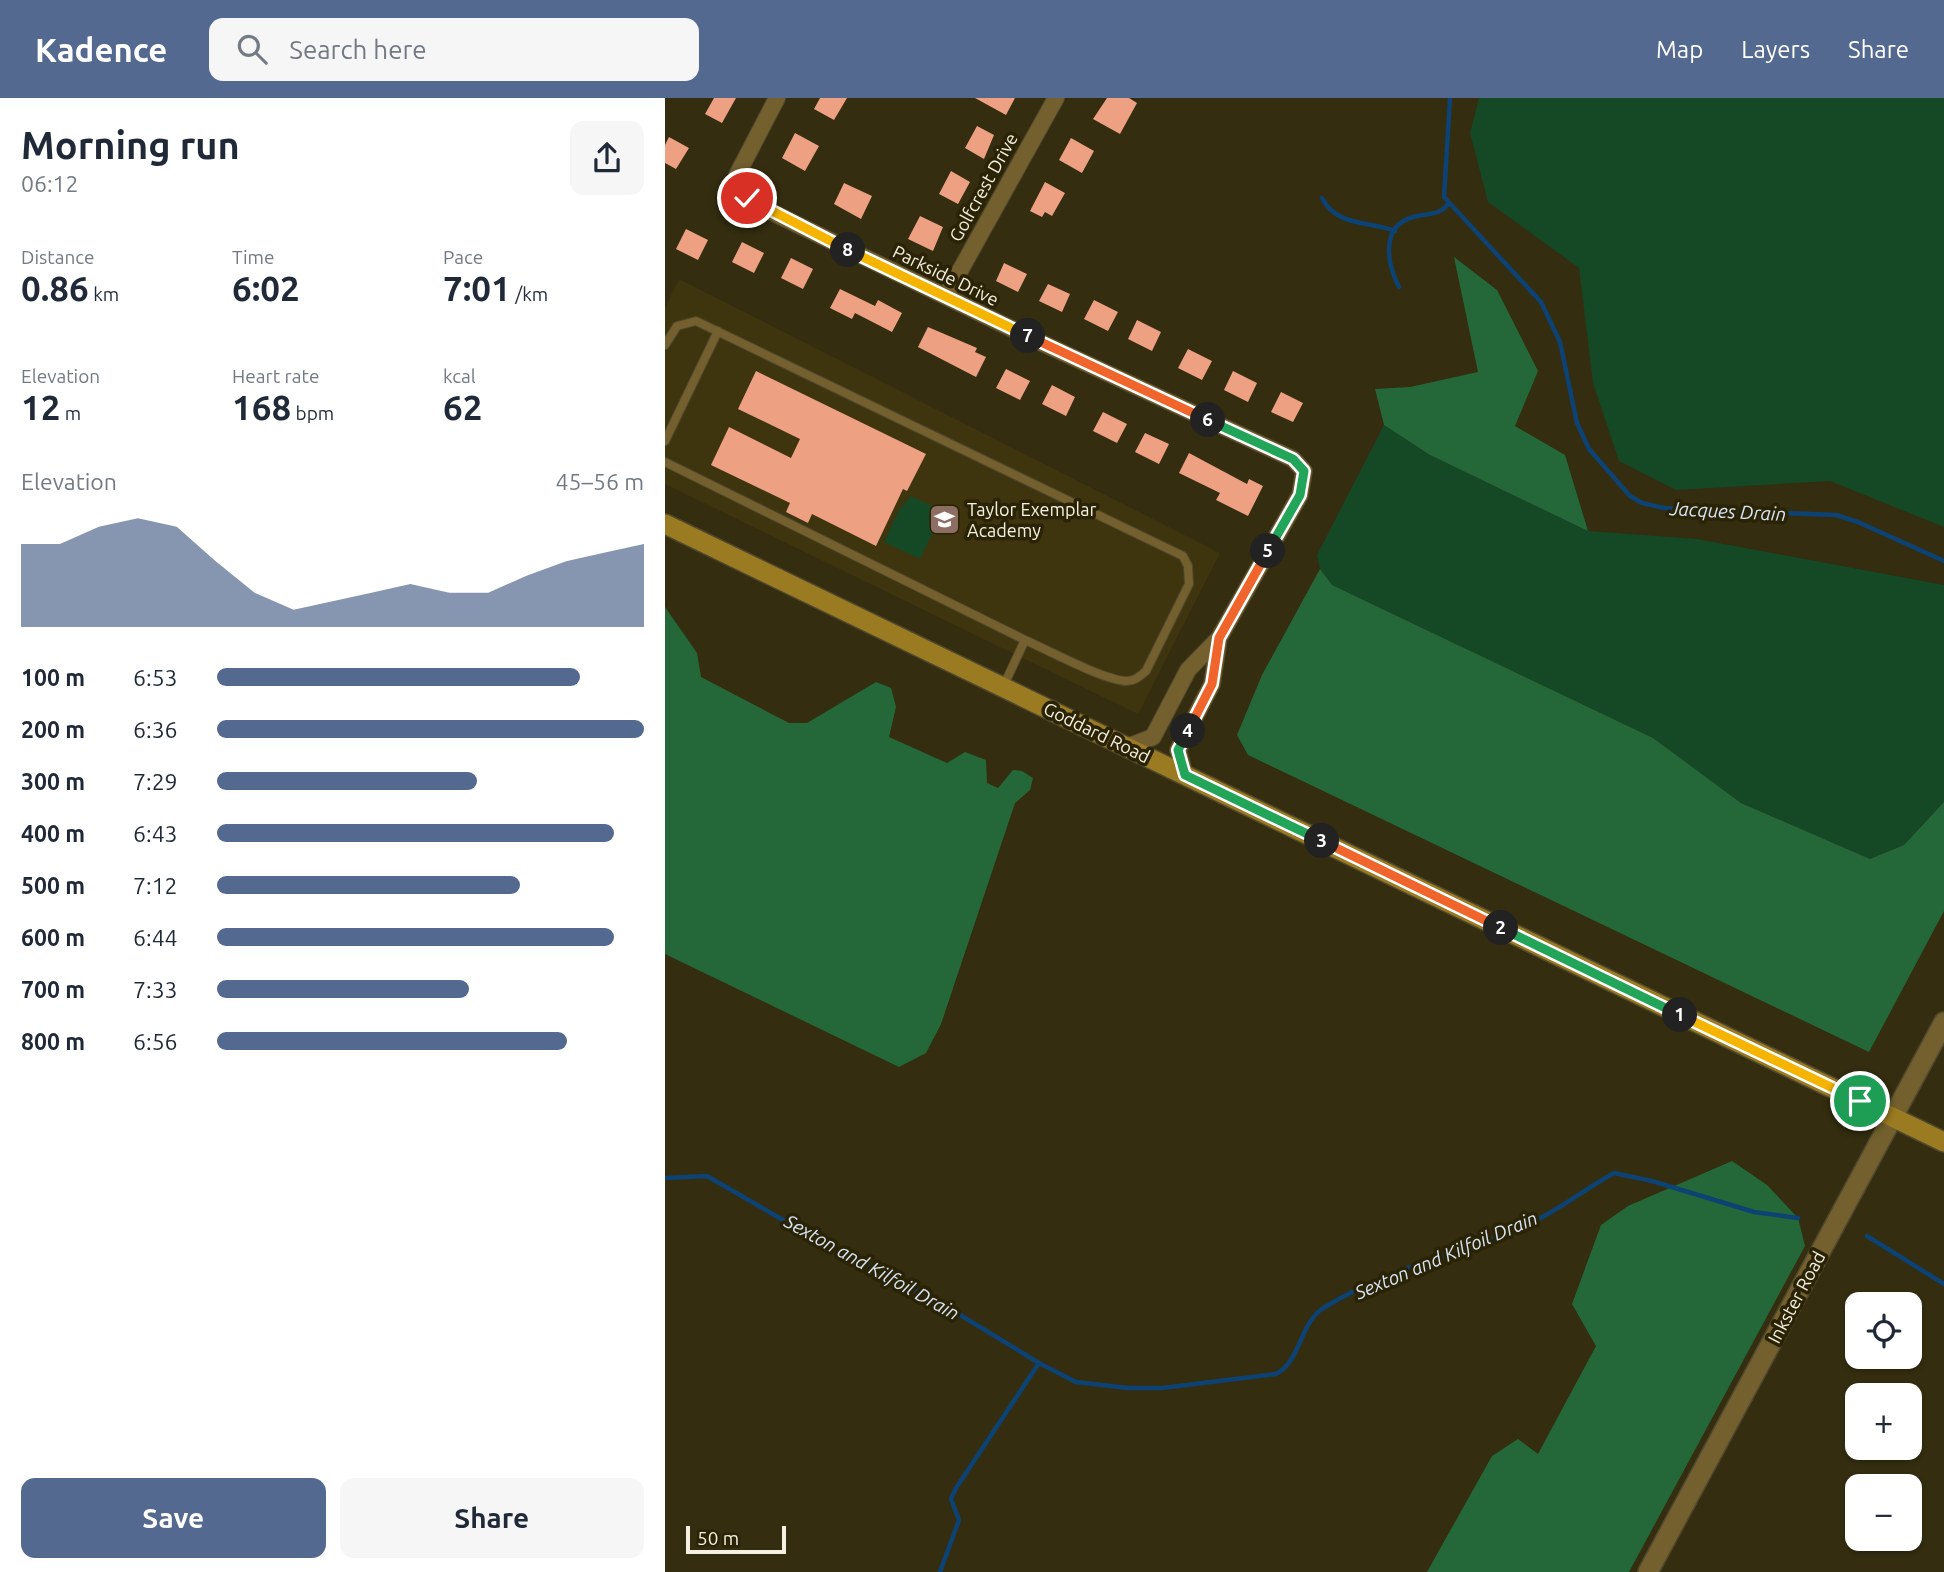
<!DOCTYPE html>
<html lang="en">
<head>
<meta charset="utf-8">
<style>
	:root { --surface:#fff; --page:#f6f6f7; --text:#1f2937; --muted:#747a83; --accent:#546990 }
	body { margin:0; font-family:Ubuntu,sans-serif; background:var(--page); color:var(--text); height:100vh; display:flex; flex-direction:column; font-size:26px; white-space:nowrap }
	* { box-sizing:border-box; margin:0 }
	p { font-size:23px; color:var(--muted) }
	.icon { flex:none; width:38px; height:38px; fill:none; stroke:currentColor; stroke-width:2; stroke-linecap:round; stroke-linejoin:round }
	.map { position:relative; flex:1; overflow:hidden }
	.sheet { display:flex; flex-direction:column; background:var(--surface); width:665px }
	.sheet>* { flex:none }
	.buttons { position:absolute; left:1180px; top:1194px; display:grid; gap:14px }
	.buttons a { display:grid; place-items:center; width:77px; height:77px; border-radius:14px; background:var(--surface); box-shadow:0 2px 5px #0004; font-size:35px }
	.scale { position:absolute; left:21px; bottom:18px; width:100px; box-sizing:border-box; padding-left:7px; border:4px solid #f5f0df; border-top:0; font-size:19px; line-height:24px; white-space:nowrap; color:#f5f0df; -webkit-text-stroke:5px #2a2306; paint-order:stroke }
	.pin { position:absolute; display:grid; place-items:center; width:60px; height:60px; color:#fff; margin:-30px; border:4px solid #fff; border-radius:50%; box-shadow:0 2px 7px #0007 }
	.km { position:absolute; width:35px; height:35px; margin:-18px; border-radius:50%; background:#222; color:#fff; font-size:19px; line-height:35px; text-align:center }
	.round { display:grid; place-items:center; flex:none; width:74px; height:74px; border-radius:14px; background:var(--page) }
	.overview { display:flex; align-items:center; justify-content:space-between; height:119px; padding:0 21px }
	h1 { font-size:38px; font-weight:700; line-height:52px }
	.metrics { display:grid; grid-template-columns:repeat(3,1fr); gap:10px; height:119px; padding:7px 21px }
	.metrics div { display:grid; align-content:center }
	.metrics b { font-size:35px; font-weight:700 }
	.metrics small { font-size:19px; font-weight:400 }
	.metrics p { font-size:19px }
	.chart { height:196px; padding:14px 21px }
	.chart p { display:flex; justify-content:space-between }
	.chart svg { width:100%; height:126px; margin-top:7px; fill:var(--accent); opacity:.7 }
	.primary-button { display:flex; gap:14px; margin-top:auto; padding:14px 21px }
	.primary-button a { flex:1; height:80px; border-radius:14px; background:var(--accent); color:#fff; font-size:28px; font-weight:700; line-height:80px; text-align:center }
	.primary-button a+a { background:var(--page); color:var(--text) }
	ul { padding:0 21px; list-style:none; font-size:23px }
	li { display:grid; grid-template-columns:112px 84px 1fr; align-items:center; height:52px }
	li i { height:18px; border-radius:9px; background:var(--accent) }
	header { display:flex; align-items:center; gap:42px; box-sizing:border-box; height:98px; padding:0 35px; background:var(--accent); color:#fff }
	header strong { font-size:33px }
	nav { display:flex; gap:38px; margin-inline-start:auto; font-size:24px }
	.search { width:490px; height:63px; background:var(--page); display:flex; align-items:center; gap:18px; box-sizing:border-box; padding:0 24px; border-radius:14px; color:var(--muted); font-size:26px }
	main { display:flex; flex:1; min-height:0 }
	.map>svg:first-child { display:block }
	.built { fill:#3e350f }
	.green { fill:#154825 }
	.forest { fill:#24683a }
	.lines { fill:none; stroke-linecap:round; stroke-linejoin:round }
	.stream { stroke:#0c4274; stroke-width:4.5 }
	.building { fill:#eda082 }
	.service-casing { stroke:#4f482d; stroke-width:10 }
	.minor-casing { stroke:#4f482d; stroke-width:18 }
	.tertiary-casing { stroke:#4f482d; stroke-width:22 }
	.secondary-casing { stroke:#4f482d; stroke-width:22 }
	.service { stroke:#73602e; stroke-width:8 }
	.minor { stroke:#73602e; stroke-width:16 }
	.tertiary { stroke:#73602e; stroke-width:19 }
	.secondary { stroke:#9b7b22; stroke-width:19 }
	.split-1-casing { stroke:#fff; stroke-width:14 }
	.split-2-casing { stroke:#fff; stroke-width:14 }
	.split-3-casing { stroke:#fff; stroke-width:14 }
	.split-4-casing { stroke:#fff; stroke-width:14 }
	.split-5-casing { stroke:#fff; stroke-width:14 }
	.split-6-casing { stroke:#fff; stroke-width:14 }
	.split-7-casing { stroke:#fff; stroke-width:14 }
	.split-8-casing { stroke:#fff; stroke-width:14 }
	.split-9-casing { stroke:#fff; stroke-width:14 }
	.split-1 { stroke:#f5b400; stroke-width:9 }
	.split-2 { stroke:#22a559; stroke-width:9 }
	.split-3 { stroke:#f0652b; stroke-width:9 }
	.split-4 { stroke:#22a559; stroke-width:9 }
	.split-5 { stroke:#f0652b; stroke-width:9 }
	.split-6 { stroke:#22a559; stroke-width:9 }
	.split-7 { stroke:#f0652b; stroke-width:9 }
	.split-8 { stroke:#f5b400; stroke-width:9 }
	.split-9 { stroke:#f5b400; stroke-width:9 }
	.labels { text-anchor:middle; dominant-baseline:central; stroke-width:7; stroke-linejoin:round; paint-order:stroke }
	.street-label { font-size:18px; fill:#f5f0df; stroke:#2a2306 }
	.poi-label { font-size:18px; fill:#f5f0df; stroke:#2a2306; text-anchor:start }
	.water-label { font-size:19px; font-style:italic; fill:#d7e5f5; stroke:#2a2306 }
</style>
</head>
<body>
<header>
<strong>Kadence</strong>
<div class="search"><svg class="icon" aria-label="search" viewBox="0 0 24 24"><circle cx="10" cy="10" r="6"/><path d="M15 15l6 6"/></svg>Search here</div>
<nav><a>Map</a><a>Layers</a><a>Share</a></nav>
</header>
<main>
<section class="sheet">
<div class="overview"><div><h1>Morning run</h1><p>06:12</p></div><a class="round"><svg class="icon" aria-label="share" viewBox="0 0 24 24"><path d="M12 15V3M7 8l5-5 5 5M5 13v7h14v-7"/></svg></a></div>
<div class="metrics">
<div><p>Distance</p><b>0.86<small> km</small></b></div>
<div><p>Time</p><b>6:02</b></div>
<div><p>Pace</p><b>7:01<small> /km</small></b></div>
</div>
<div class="metrics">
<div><p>Elevation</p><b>12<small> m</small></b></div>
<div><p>Heart rate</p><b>168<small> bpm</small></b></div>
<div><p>kcal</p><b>62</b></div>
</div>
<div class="chart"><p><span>Elevation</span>45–56 m</p>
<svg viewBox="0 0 160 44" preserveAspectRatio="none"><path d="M0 44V15L10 15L20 9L30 6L40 9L50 21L60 32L70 38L80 35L90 32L100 29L110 32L120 32L130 26L140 21L150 18L160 15V44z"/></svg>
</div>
<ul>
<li><b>100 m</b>6:53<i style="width:85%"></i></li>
<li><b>200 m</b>6:36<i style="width:100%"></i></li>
<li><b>300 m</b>7:29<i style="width:61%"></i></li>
<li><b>400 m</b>6:43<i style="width:93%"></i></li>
<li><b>500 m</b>7:12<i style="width:71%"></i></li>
<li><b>600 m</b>6:44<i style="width:93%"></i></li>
<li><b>700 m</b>7:33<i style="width:59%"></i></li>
<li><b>800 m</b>6:56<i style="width:82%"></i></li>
</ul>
<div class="primary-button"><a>Save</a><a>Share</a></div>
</section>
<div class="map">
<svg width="1279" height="1474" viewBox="0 0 1279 1474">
	<rect width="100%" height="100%" fill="#342d10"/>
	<path class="built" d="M 14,181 L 555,455 L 473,616 L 0,386 L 0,210 Z"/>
	<path class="green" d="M 814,0 L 1279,0 L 1279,429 L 1165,383 L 1011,392 L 954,363 L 928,285 L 914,170 L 823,104 L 805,35 Z
		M 719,327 L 765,357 L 924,433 L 1032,441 L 1279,487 L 1279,704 L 1239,747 L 1205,761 L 1076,705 L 988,640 L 667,487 L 655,471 L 652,457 Z
		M 246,398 L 278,413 L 255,461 L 219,444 L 234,412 Z"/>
	<path class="forest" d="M 789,159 L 832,192 L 873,273 L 850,328 L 900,357 L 923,433 L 765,357 L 719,327 L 710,291 L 745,289 L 813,274 Z
		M 655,471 L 667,487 L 988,640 L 1076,705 L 1205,761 L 1239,747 L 1279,704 L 1279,813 L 1204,954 L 583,657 L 572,637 L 597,577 Z
		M 0,509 L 32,555 L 36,579 L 124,625 L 142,625 L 211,584 L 226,590 L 231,609 L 224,639 L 282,665 L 300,654 L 321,662 L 322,685 L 333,690 L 348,672 L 357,673 L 368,680 L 365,692 L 350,705 L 276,926 L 261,955 L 234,969 L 0,856 Z
		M 1067,1063 L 1102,1087 L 1133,1120 L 1140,1148 L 964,1474 L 762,1474 L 827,1358 L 853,1341 L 873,1356 L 931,1248 L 907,1206 L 936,1127 L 963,1108 Z"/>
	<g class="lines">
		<path class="stream" d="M 785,0 L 779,99 L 876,204 L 895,244 L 912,325 L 924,351 L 965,398 L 977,405 L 999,410 L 1171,417 L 1193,424 L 1279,463
			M 657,100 C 672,129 704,123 730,133
			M 734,189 C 722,166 715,128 748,119 C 762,115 774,118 783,106
			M 0,1080 L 42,1078 L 151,1141 L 269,1201 L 374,1265 L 411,1284 L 463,1290 L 497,1290 L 611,1276 C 635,1264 635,1226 657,1211 C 717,1173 790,1156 856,1129 C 889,1116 918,1092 949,1075 L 987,1083 L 1089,1114 L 1133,1120
			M 1202,1138 L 1279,1186
			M 275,1474 L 294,1422 L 286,1401 L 291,1390 L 374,1265"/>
	</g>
	<path class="building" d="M 49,0 L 71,0 L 57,25 L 40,16 Z
		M 155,0 L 182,0 L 169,22 L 149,11 Z
		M 310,0 L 350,0 L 341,17 Z
		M 442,0 L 464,0 L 472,5 L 455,36 L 428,21 Z
		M 312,28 L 329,37 L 319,61 L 300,50 Z
		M 130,35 L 154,48 L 140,73 L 117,60 Z
		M 4,39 L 24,50 L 11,71 L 0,65 L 0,47 Z
		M 406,40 L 429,53 L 417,75 L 394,62 Z
		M 286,73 L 305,84 L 293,106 L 274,96 Z
		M 380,84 L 400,95 L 387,118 L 380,114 L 377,119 L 365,113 Z
		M 179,85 L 207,98 L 196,121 L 169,106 Z
		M 255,118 L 278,129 L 268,153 L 243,141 Z
		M 21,131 L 43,142 L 33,162 L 11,151 Z
		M 77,144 L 99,155 L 89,175 L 67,164 Z
		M 126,160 L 148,171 L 138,191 L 116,180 Z
		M 339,165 L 362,176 L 353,194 L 331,183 Z
		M 383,186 L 405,196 L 397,214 L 374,203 Z
		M 175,191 L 210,208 L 213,202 L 237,215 L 227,234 L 190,215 L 187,221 L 165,210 Z
		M 429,202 L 453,214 L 443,233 L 419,221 Z
		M 472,222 L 496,234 L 487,253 L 463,241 Z
		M 263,229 L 312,250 L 310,254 L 321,259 L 311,279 L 253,249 Z
		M 523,251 L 547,263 L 537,282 L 513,270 Z
		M 341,271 L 365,283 L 355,302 L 331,290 Z
		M 91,273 L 261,356 L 242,393 L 238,391 L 211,448 L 147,416 L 143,425 L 121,414 L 125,405 L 46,367 L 64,329 L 126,360 L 135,341 L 73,311 Z
		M 568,273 L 592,285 L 583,304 L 559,292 Z
		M 387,287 L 410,299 L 401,318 L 377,306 Z
		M 616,294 L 638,305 L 628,324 L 606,314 Z
		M 438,314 L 462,326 L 452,345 L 428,333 Z
		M 480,335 L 504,346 L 494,366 L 470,354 Z
		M 524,355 L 582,386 L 584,381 L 598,388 L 583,418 L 551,402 L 555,395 L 514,375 Z"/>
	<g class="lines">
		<defs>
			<path id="service" d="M 0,247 L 12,228 L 31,223 L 518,458 L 523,468 L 524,486 L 481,573 C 475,578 470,583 462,583 C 440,583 383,552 360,542 L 338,589
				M 0,343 L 53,233
				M 0,364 L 360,542"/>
			<path id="minor" d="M 112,0 L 72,77 L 76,93 L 92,107 L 366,240 L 628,361 L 639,373 L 635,397 L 554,540 L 523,572 L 488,639 L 462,649
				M 281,198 L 391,0
				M 520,677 L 513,652 L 547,586 L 554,540"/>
			<path id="tertiary" d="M 983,1474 L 1279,924"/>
			<path id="secondary" d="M 0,426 L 1279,1044"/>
		</defs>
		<use href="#service" class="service-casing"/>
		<use href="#minor" class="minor-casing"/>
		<use href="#tertiary" class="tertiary-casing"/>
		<use href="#secondary" class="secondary-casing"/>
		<use href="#service" class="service"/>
		<use href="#minor" class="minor"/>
		<use href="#tertiary" class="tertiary"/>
		<use href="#secondary" class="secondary"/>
	</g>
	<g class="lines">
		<defs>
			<path id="split-1" d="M 1015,917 L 1195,1003"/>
			<path id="split-2" d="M 836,830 L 1015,917"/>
			<path id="split-3" d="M 657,743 L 836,830"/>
			<path id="split-4" d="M 523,633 L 513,652 L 520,677 L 657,743"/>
			<path id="split-5" d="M 523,633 L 547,586 L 554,540 L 603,453"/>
			<path id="split-6" d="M 543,322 L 628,361 L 639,373 L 635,397 L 603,453"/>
			<path id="split-7" d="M 363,238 L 543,322"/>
			<path id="split-8" d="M 183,152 L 363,238"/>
			<path id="split-9" d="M 82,100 L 183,152"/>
		</defs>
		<use href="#split-1" class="split-1-casing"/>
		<use href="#split-2" class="split-2-casing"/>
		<use href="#split-3" class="split-3-casing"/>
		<use href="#split-4" class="split-4-casing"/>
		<use href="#split-5" class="split-5-casing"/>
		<use href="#split-6" class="split-6-casing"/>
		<use href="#split-7" class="split-7-casing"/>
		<use href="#split-8" class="split-8-casing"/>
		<use href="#split-9" class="split-9-casing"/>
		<use href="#split-1" class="split-1"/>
		<use href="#split-2" class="split-2"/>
		<use href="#split-3" class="split-3"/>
		<use href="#split-4" class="split-4"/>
		<use href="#split-5" class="split-5"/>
		<use href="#split-6" class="split-6"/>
		<use href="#split-7" class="split-7"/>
		<use href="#split-8" class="split-8"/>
		<use href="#split-9" class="split-9"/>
	</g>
	<defs>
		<symbol id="school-square" viewBox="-11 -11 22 22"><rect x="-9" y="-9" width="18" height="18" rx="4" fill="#8d6e63" stroke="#2a2306"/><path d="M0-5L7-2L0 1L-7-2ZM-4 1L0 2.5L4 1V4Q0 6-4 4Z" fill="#fff"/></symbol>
	</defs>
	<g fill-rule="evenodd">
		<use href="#school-square" x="262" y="404" width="35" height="35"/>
	</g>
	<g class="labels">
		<g class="street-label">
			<text transform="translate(318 89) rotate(-61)">Golfcrest Drive</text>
			<text transform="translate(281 177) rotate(26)">Parkside Drive</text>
			<text transform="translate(432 634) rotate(26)">Goddard Road</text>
			<text transform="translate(1131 1199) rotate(-62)">Inkster Road</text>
		</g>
		<g class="poi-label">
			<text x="302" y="411">Taylor Exemplar<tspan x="302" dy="21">Academy</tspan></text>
		</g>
		<g class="water-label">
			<text transform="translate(1063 413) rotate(3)">Jacques Drain</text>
			<text transform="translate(781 1157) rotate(-23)">Sexton and Kilfoil Drain</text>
			<text transform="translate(207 1169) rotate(29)">Sexton and Kilfoil Drain</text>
		</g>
	</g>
</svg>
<div class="buttons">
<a><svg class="icon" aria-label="locate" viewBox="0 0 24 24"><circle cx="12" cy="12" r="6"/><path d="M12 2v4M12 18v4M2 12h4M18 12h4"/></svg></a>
<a>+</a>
<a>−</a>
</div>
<div class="scale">50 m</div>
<div class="pin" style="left:1195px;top:1003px;background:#1e9e55"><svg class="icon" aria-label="arrive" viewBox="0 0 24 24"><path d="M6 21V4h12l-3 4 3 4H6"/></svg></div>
<div class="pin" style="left:82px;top:100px;background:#d93025"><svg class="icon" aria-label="check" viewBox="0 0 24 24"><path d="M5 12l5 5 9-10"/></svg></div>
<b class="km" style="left:1015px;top:917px">1</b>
<b class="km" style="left:836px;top:830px">2</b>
<b class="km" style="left:657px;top:743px">3</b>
<b class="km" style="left:523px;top:633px">4</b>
<b class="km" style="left:603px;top:453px">5</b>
<b class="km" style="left:543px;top:322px">6</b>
<b class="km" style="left:363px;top:238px">7</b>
<b class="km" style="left:183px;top:152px">8</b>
</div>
</main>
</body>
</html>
